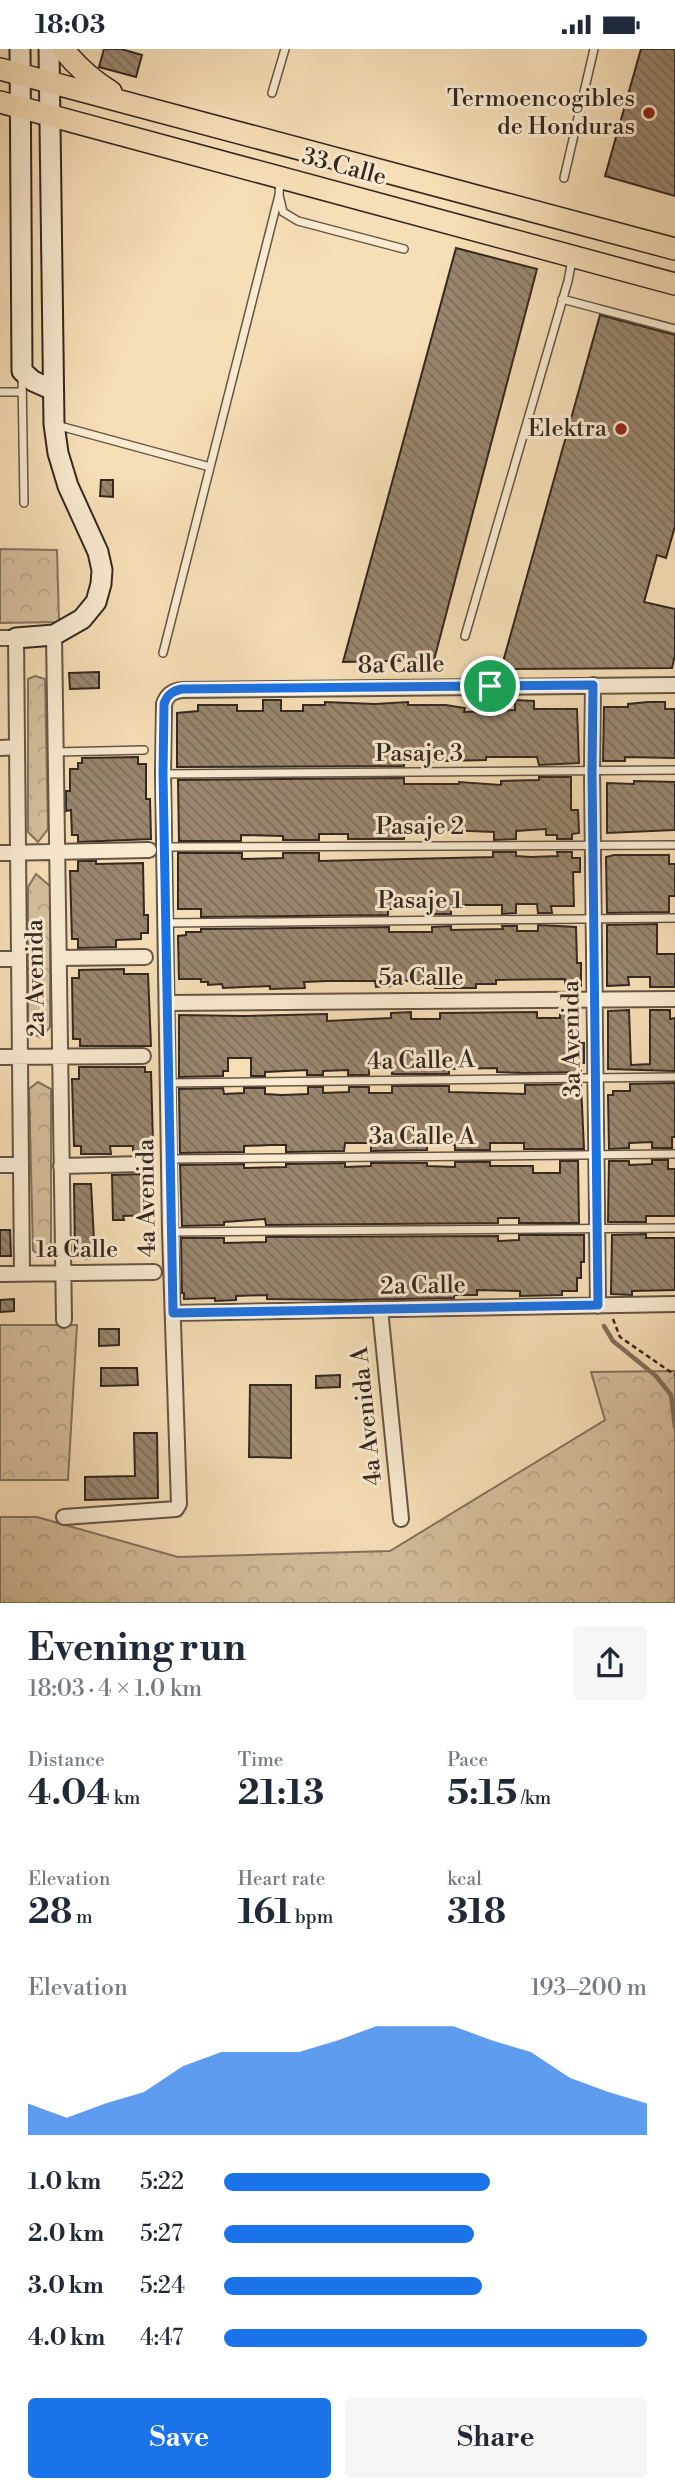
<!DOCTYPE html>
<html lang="en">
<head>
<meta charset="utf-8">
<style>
	:root { --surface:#fff; --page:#f6f6f7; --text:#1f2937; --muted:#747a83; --accent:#1a73e8 }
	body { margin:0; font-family:"Libre Bodoni",serif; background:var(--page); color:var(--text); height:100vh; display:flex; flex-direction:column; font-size:26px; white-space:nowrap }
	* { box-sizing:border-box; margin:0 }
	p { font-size:23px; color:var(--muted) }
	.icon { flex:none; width:38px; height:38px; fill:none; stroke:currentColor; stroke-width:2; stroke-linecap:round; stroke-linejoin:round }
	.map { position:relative; height:1554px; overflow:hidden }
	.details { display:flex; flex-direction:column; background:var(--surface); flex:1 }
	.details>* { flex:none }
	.pin { position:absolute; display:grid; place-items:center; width:60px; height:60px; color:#fff; margin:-30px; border:4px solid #fff; border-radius:50%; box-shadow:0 2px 7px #0007 }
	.round { display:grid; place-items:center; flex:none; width:74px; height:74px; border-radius:7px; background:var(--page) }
	.summary { display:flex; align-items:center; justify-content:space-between; height:119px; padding:0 28px }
	h1 { font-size:38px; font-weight:700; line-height:52px }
	.metrics { display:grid; grid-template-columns:repeat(3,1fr); gap:10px; height:119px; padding:7px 28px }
	.metrics div { display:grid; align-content:center }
	.metrics b { font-size:35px; font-weight:700 }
	.metrics small { font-size:19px; font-weight:400 }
	.metrics p { font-size:19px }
	.chart { height:196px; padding:14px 28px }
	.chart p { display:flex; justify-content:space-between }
	.chart svg { width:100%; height:126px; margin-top:7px; fill:var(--accent); opacity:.7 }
	.action { display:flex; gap:14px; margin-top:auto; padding:14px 28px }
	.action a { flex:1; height:80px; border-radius:7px; background:var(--accent); color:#fff; font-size:28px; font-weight:700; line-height:80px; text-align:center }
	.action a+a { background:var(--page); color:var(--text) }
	ul { padding:0 28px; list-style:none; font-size:23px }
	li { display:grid; grid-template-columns:112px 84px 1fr; align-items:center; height:52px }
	li i { height:18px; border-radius:9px; background:var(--accent) }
	.status { display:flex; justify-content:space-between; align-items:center; height:49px; padding:0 35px; background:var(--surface); direction:ltr }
	.status svg { height:19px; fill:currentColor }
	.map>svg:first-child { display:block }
	.forest { fill:url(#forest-crowns); stroke:#85735e; stroke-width:2 }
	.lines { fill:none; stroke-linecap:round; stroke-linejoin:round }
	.stream { stroke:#81705b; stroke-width:4.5 }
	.building { fill:url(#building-back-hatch); stroke:#35271f; stroke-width:2 }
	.lane-casing { stroke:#655545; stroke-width:10 }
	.street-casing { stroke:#655545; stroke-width:18 }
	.secondary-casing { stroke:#35271f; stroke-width:23 }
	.primary-casing { stroke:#35271f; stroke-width:24 }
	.path { stroke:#35271f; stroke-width:2.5; stroke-dasharray:5 3.5; stroke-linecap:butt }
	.lane { stroke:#f9ead0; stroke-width:7 }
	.street { stroke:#f9ead0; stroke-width:14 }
	.secondary { stroke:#f9ead0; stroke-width:19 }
	.primary { stroke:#f6deb6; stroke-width:21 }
	.route-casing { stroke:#fff; stroke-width:14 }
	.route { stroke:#1a73e8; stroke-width:9 }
	.poi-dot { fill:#8f2418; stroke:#f9ead0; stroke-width:2.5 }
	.labels { text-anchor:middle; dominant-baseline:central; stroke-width:6; stroke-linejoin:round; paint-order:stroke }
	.poi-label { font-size:24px; fill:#35271f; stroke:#f9ead0; text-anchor:end }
	.street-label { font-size:24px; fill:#35271f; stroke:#f9ead0 }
</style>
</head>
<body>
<div class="status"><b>18:03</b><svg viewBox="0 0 49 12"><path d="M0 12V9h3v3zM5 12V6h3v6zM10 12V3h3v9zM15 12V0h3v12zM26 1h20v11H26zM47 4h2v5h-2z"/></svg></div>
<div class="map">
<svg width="675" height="1554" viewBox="0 0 675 1554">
	<defs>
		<pattern id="forest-crowns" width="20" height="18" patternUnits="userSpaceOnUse" patternTransform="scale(1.75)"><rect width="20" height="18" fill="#d5bf9c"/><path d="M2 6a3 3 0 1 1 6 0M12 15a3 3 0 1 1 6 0" fill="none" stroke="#b7a486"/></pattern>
		<pattern id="building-back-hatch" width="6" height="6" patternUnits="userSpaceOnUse" patternTransform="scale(1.75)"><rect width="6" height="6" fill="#99866e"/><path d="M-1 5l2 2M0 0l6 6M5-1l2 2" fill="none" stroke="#7e6e5a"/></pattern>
	</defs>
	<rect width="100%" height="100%" fill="#f6deb6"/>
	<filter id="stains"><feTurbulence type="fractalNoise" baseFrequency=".00286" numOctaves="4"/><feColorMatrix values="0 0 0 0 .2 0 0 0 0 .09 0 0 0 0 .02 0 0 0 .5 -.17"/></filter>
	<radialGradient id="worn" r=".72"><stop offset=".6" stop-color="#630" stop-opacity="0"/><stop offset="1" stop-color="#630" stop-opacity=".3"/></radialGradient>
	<path class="forest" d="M 0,500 L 57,501 L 59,573 L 0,574 Z
		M 35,627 L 45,630 L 48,780 L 38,793 L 28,783 L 28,630 Z
		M 36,825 L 50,837 L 50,978 L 41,989 L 28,982 L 28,838 Z
		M 38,1033 L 51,1040 L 51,1200 L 43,1210 L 33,1201 L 29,1040 Z
		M 0,1276 L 77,1276 L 68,1431 L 0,1431 Z
		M 675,1322 L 675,1554 L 0,1554 L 0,1468 L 37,1468 L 178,1508 L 390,1502 L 605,1371 L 591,1323 Z"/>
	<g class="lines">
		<path class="stream" d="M 604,1277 L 613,1292 L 656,1327 L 671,1346 L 675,1378"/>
	</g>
	<path class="building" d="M 104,0 L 121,0 L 142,6 L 136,28 L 99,18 Z
		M 641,0 L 675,0 L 675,147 L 605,127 Z
		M 456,199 L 537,220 L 434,611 L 343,613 Z
		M 600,266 L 675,286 L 675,477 L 666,509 L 657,506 L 644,553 L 675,560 L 675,606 L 672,619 L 501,620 Z
		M 101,431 L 113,431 L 113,448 L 100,447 Z
		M 99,623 L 99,639 L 70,640 L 69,624 Z
		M 263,651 L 281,651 L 281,662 L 303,662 L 303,656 L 325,656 L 325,653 L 375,655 L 408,653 L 408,656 L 446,656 L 465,659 L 464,663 L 515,661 L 515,651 L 534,652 L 534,660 L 577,660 L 579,714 L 539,716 L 537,708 L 486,708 L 486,711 L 404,713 L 404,717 L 177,718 L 177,664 L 198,662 L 198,656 L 237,656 L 237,662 L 263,662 Z
		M 648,653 L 665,653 L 665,660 L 675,660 L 675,709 L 625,708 L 625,712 L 603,712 L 604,658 L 628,658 L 628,655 Z
		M 138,708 L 138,715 L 146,715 L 146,750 L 150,750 L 151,790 L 78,793 L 78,786 L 72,786 L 71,761 L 66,762 L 66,742 L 70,742 L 70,720 L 78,720 L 78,714 L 82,714 L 82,709 Z
		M 539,728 L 571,728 L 571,761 L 578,761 L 579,784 L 572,785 L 572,790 L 557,790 L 557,786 L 546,786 L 546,780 L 516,782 L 516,790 L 494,791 L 494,783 L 444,781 L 444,784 L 404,784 L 404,790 L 348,790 L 348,785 L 319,785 L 319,791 L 283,791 L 283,787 L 241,786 L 241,792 L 179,792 L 178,731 L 404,729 L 404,735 L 459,735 L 459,733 L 501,736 L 501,732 L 539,731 Z
		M 634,732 L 675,733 L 675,781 L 607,784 L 607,734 L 634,735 Z
		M 493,803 L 516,803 L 516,807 L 531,808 L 558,807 L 557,803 L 572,803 L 572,809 L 580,809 L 580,823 L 573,823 L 574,857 L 551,857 L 552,864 L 538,864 L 537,855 L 516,855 L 516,864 L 502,865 L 502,856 L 451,856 L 451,865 L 432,865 L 432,859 L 388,860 L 388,866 L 201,868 L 201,860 L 178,860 L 178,804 L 242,804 L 242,810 L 283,809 L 283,804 L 319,804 L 319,812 L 493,808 Z
		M 614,806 L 669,806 L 669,815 L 675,815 L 675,847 L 669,847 L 669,863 L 607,864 L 606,808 Z
		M 78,812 L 96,812 L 96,815 L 143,814 L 144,866 L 148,866 L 148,884 L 141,884 L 141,890 L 116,891 L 116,898 L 78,899 L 78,890 L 72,890 L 70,822 L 78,822 Z
		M 657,875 L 657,905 L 675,905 L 675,938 L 650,938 L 650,928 L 628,928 L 629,936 L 607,937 L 607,876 Z
		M 538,876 L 576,878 L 577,914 L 581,914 L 581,937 L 565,937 L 565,930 L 496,931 L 496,935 L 476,935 L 476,939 L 435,939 L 435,932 L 391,932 L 391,937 L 376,938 L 375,932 L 327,932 L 304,933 L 305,939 L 270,940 L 270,937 L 223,939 L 222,935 L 208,936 L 208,933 L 201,933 L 201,930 L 179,930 L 178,887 L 186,886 L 186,883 L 201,883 L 201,880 L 389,878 L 389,883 L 432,883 L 432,878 L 451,877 L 451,881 L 503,880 L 502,877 L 517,877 L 517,882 L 538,882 Z
		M 124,920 L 124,925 L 148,925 L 151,997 L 80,997 L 80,990 L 73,990 L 72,929 L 79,929 L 79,921 Z
		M 629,961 L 631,1016 L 650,1015 L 650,961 L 670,961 L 670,970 L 675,969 L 675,1022 L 608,1020 L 608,962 Z
		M 411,963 L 411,970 L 440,970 L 440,964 L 537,963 L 537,969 L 560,969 L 560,964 L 579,964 L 579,994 L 584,994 L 584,1014 L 581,1014 L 581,1023 L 525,1024 L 497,1023 L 497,1019 L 449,1020 L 449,1025 L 392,1025 L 392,1021 L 369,1021 L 369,1026 L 348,1026 L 348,1021 L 323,1022 L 323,1026 L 307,1026 L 307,1021 L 265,1023 L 265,1027 L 251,1027 L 251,1009 L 228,1009 L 228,1022 L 223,1022 L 223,1027 L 179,1028 L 179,966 L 243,967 L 327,965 L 327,972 L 391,969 L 391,964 Z
		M 79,1018 L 145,1018 L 145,1023 L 151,1023 L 153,1094 L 144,1095 L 144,1102 L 133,1102 L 133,1097 L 110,1097 L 111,1105 L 81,1105 L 81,1097 L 74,1097 L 72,1030 L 79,1030 Z
		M 675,1034 L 675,1088 L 672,1088 L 672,1099 L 652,1099 L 652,1093 L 629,1094 L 629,1099 L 609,1100 L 608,1046 L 613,1046 L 613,1042 L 630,1042 L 630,1035 Z
		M 581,1035 L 584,1100 L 524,1100 L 524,1094 L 490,1094 L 490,1101 L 455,1101 L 455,1096 L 427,1096 L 427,1101 L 371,1102 L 371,1094 L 345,1094 L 344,1102 L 286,1103 L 286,1096 L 271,1096 L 244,1097 L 244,1103 L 180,1104 L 179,1040 L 223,1039 L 224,1045 L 244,1044 L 244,1039 L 265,1039 L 265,1045 L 282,1046 L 308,1045 L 308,1038 L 323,1038 L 323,1044 L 349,1043 L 349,1038 L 369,1038 L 369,1044 L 392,1044 L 392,1037 L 449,1037 L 449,1043 L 525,1045 L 525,1036 Z
		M 652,1111 L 668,1111 L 668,1120 L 675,1120 L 675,1167 L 646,1167 L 646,1173 L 608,1173 L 609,1112 L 629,1112 L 629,1116 L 652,1115 Z
		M 560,1112 L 578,1112 L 579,1174 L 519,1174 L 519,1169 L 498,1169 L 498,1174 L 266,1176 L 265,1170 L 224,1173 L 224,1176 L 182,1177 L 180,1116 L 244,1115 L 244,1119 L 286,1118 L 286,1115 L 345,1114 L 345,1118 L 371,1117 L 371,1114 L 427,1114 L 427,1117 L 455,1118 L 455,1113 L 490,1113 L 490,1117 L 533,1117 L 533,1124 L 560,1124 Z
		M 146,1125 L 146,1130 L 150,1130 L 150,1166 L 123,1167 L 124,1171 L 113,1171 L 112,1126 Z
		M 74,1135 L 91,1135 L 95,1210 L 84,1210 L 83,1206 L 75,1206 Z
		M 0,1181 L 10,1181 L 11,1207 L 0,1207 Z
		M 646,1185 L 646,1189 L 675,1189 L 675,1241 L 632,1242 L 632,1246 L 611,1245 L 612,1186 Z
		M 519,1186 L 584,1186 L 584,1213 L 581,1213 L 581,1229 L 577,1229 L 577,1242 L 562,1242 L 562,1246 L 520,1247 L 520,1242 L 477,1241 L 477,1246 L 454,1246 L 454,1249 L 351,1251 L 267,1250 L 267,1246 L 236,1247 L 236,1251 L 215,1252 L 215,1249 L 184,1250 L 184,1244 L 182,1244 L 181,1189 L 224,1189 L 224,1194 L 266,1193 L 266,1188 L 498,1187 L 498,1192 L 519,1191 Z
		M 14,1250 L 14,1262 L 0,1263 L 0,1251 Z
		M 99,1280 L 119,1280 L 119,1296 L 99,1297 Z
		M 101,1319 L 137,1319 L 138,1336 L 101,1337 Z
		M 340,1326 L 340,1338 L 316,1339 L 316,1327 Z
		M 250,1336 L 291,1336 L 291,1409 L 249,1408 Z
		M 134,1384 L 157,1384 L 158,1449 L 85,1451 L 85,1428 L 135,1427 Z"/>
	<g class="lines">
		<defs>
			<path id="lane" d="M 272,44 L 285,0
				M 564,129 L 594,0
				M 280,130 L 279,146 L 283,163 L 298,172 L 404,200
				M 562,250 L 675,280
				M 22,326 L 24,454
				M 0,343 L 22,343
				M 56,376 L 210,418
				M 465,587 L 568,232 L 572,211
				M 163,604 L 279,146
				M 56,703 L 144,701
				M 163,725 L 675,721
				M 165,798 L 675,796
				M 165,874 L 675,869
				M 168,1034 L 675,1028
				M 169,1110 L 675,1105
				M 170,1183 L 675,1179"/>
			<path id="street" d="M 54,586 L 64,1271
				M 0,589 L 16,589 L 22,1224
				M 593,636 L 592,723 L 598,1257
				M 0,699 L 17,698
				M 0,804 L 149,801
				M 59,909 L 145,908
				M 0,910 L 19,910
				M 167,954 L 675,950
				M 0,1008 L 143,1007
				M 0,1116 L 21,1116
				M 61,1117 L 143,1115
				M 0,1225 L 154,1223
				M 380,1260 L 401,1470
				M 173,1264 L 675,1255
				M 64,1468 L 176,1460 L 179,1455 L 170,1183 L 163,725 L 164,655 C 167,646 172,642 182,641 L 675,636"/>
			<path id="secondary" d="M 20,0 L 22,322 L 33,332 L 53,341
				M 16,589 L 54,586 L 82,570 L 96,553 L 101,535 L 102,521 L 98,503 L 68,437 L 58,404 L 54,375 L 49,0"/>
			<path id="primary" d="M 63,0 C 77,18 92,31 111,43
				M 0,20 L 675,200
				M 0,53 L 675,235"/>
		</defs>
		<use href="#lane" class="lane-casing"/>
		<use href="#street" class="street-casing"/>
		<use href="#secondary" class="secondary-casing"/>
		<use href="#primary" class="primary-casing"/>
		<path class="path" d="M 613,1270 L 620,1288 L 675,1326"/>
		<use href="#lane" class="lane"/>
		<use href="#street" class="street"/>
		<use href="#secondary" class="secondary"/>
		<use href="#primary" class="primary"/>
	</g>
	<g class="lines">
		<defs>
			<path id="route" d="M 593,636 L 592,723 L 598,1256 L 173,1264 L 163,725 L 164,655 C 167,646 172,642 182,640 Z"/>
		</defs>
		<use href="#route" class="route-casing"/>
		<use href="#route" class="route"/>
	</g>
	<g class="poi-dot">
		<circle cx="649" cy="64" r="7"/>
		<circle cx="621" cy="380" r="7"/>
	</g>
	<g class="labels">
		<g class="poi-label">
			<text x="635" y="50">Termoencogibles<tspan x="635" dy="28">de Honduras</tspan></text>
			<text x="607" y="380">Elektra</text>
		</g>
		<g class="street-label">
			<text transform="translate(344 118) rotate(15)">33 Calle</text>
			<text transform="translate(401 616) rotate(-1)">8a Calle</text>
			<text x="419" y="705">Pasaje 3</text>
			<text x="420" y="778">Pasaje 2</text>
			<text x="420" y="852">Pasaje 1</text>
			<text transform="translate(36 929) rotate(-91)">2a Avenida</text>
			<text x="421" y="929">5a Calle</text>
			<text transform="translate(572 990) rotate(-91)">3a Avenida</text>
			<text transform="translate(421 1012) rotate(-1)">4a Calle A</text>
			<text x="422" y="1088">3a Calle A</text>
			<text transform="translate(147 1149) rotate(-91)">4a Avenida</text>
			<text x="77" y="1201">1a Calle</text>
			<text transform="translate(423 1237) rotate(-1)">2a Calle</text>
			<text transform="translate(367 1367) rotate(-96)">4a Avenida A</text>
		</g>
	</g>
	<rect width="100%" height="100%" filter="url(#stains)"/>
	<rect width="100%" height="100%" fill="url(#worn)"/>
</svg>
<div class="pin" style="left:490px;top:637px;background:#1e9e55"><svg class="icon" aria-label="arrive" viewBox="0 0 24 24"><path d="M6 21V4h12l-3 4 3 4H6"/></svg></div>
</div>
<section class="details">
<div class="summary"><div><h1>Evening run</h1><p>18:03 · 4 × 1.0 km</p></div><a class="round"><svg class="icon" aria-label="share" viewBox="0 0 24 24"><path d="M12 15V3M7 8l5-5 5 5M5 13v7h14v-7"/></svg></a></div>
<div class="metrics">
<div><p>Distance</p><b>4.04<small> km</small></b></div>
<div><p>Time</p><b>21:13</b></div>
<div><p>Pace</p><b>5:15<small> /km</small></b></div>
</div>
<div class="metrics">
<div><p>Elevation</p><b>28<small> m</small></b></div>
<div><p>Heart rate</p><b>161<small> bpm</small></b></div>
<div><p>kcal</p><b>318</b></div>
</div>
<div class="chart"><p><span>Elevation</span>193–200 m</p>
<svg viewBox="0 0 160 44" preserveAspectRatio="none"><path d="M0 44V33L10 38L20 33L30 29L40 20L50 15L60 15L70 15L80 11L90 6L100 6L110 6L120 11L130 15L140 24L150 29L160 33V44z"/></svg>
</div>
<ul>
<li><b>1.0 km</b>5:22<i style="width:63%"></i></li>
<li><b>2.0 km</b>5:27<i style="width:59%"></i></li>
<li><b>3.0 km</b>5:24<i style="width:61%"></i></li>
<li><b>4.0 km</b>4:47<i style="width:100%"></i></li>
</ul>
<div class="action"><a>Save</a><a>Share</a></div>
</section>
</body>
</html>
